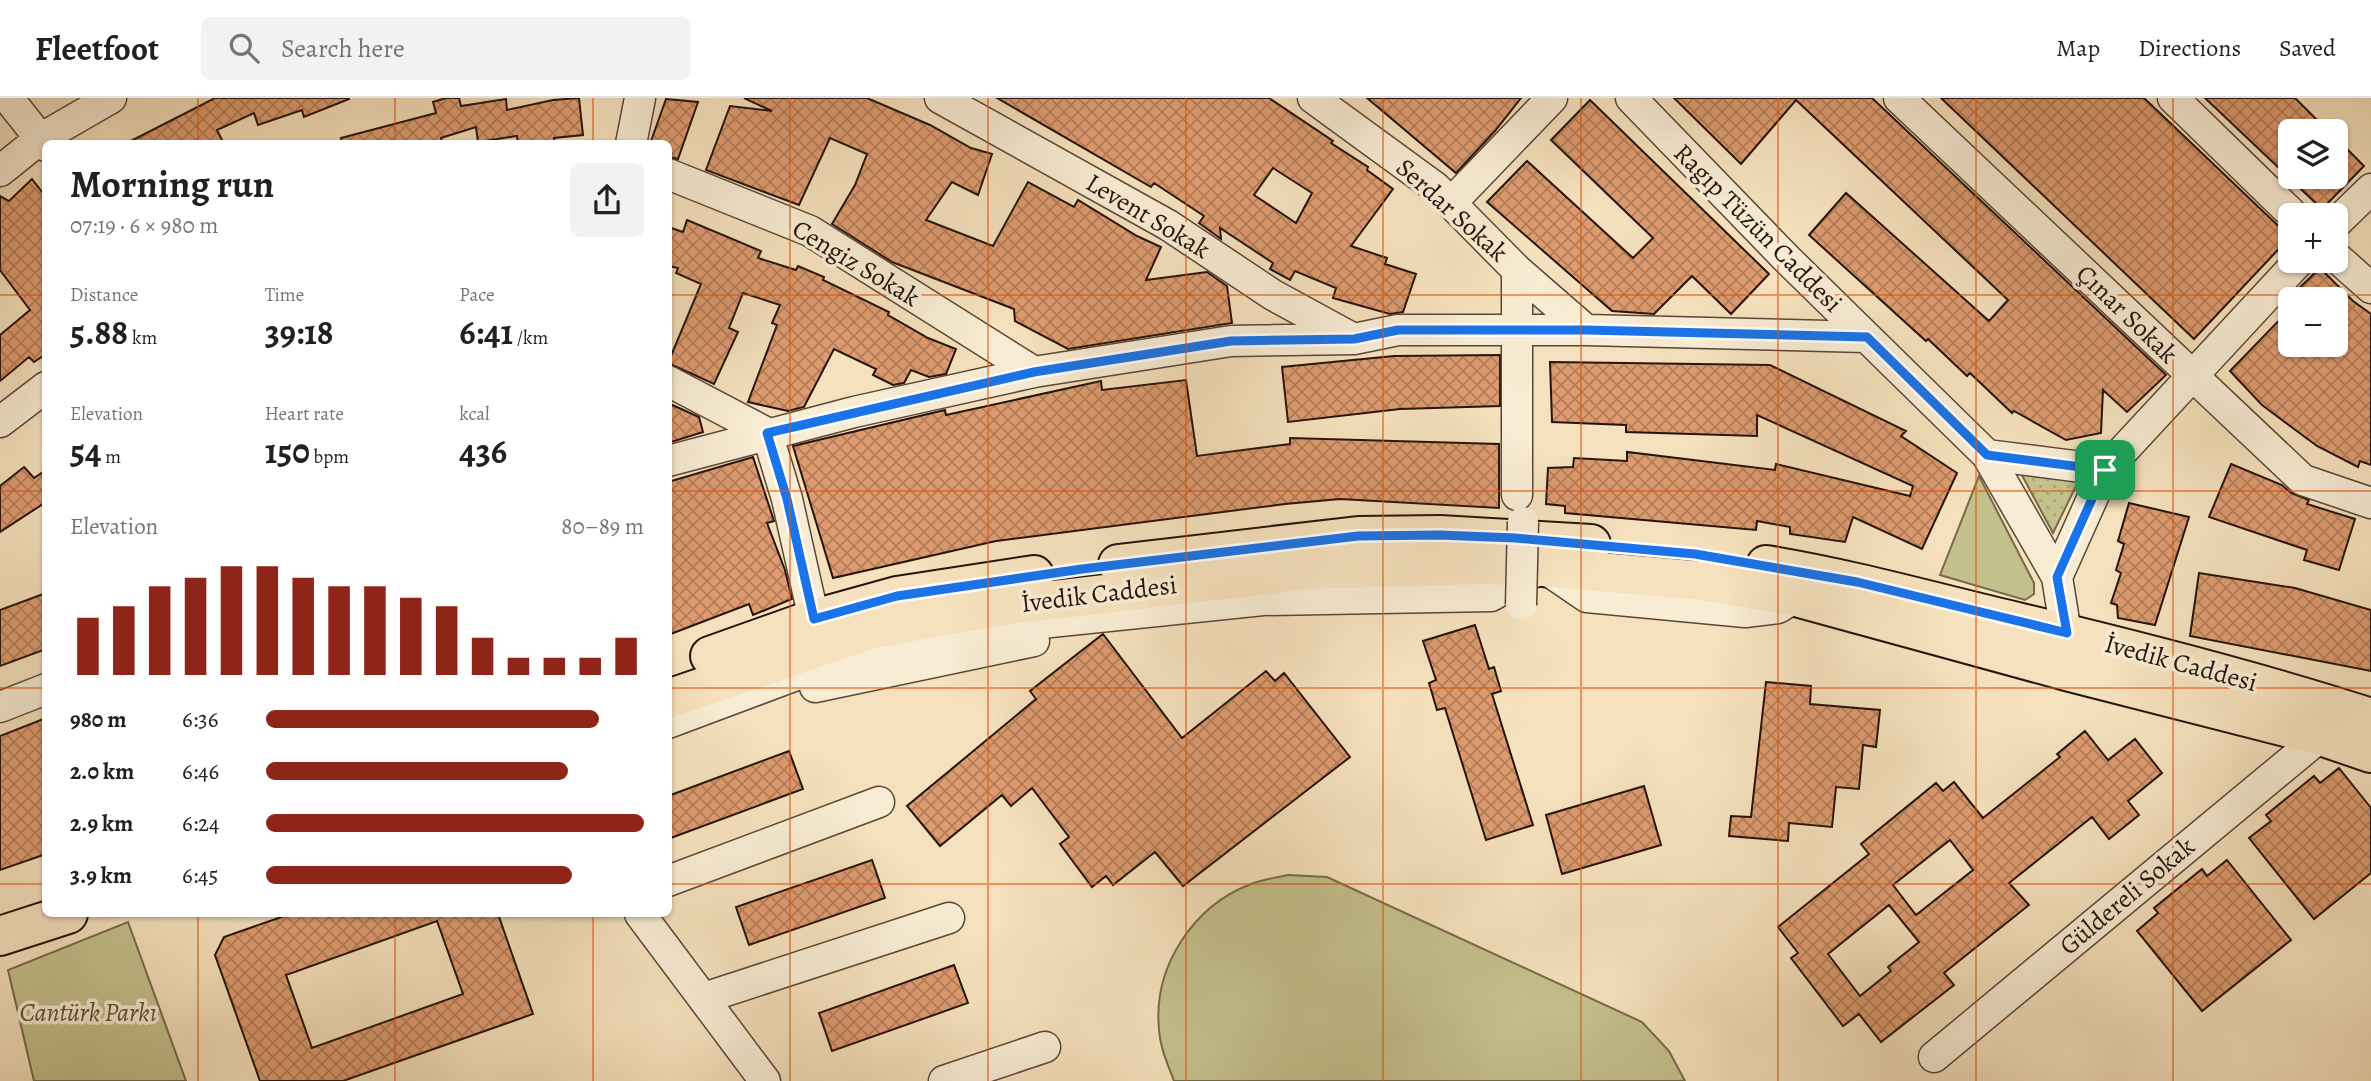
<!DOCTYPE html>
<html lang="en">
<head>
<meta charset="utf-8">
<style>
	:root { --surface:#fff; --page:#f2f2f2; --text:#202124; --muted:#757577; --line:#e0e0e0; --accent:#8f2418 }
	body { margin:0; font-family:Alegreya,serif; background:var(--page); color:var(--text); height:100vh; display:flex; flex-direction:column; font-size:26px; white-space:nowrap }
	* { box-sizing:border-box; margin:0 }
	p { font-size:23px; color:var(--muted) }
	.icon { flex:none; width:38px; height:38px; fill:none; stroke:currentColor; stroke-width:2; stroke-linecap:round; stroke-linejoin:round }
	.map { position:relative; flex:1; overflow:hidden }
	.side { position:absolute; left:42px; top:42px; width:630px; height:777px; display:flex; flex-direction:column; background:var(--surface); border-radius:10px; box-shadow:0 2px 5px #0004 }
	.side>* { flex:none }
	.tools { position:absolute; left:2278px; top:21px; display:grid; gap:14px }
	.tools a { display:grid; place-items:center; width:70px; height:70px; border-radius:10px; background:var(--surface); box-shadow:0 2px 5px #0004; font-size:35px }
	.pin { position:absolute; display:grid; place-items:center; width:60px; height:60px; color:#fff; margin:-30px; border-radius:14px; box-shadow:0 4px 10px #0006 }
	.round { display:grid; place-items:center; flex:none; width:74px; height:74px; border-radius:10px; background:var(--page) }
	.head { display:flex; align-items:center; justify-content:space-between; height:119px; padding:0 28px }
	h1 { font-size:38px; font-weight:700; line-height:52px }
	.figures { display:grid; grid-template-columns:repeat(3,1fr); gap:10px; height:119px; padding:7px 28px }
	.figures div { display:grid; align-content:center }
	.figures b { font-size:35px; font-weight:700 }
	.figures small { font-size:19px; font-weight:400 }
	.figures p { font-size:19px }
	.chart { height:196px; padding:14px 28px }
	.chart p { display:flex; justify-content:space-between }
	.chart svg { width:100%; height:126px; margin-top:7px; stroke:var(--accent); stroke-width:6 }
	ul { padding:0 28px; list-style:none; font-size:23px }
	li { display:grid; grid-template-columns:112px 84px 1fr; align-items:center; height:52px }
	li i { height:18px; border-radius:9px; background:var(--accent) }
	header { display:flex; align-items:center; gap:42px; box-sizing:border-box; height:98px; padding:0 35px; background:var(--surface); border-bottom:2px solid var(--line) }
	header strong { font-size:33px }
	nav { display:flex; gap:38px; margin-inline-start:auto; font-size:24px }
	.search { width:490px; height:63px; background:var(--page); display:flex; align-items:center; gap:18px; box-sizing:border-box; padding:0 24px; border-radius:10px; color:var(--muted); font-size:26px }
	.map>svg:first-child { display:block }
	.grass { fill:url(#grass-dots); stroke:#756a4a; stroke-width:2 }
	.park { fill:#c4c08c; stroke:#756a4a; stroke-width:2 }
	.building { fill:url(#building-cross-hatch); stroke:#261309; stroke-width:2; fill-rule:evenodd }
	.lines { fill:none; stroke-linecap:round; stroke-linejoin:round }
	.minor-casing { stroke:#5a4636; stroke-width:33 }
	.major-casing { stroke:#261309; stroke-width:42 }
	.minor { stroke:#f8ecd4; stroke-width:30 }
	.major { stroke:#f5e1bd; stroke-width:38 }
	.minor-bridge-casing { stroke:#5a4636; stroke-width:33; stroke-linecap:butt }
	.minor-bridge { stroke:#f8ecd4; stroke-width:30 }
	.route-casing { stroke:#fff; stroke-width:14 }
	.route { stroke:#1a73e8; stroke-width:9 }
	.grid { fill:none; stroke:#de560c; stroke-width:2; stroke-opacity:0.55 }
	.labels { text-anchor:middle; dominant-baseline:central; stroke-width:7; stroke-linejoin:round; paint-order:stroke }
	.street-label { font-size:26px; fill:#261309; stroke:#f8ecd4 }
	.park-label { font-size:26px; font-style:italic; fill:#5d5037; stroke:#f8ecd4 }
</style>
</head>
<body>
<header>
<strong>Fleetfoot</strong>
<div class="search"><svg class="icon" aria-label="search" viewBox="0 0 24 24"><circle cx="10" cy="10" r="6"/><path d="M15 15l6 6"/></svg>Search here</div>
<nav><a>Map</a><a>Directions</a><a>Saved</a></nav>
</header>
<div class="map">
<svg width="2371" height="983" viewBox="0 0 2371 983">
	<defs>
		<pattern id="grass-dots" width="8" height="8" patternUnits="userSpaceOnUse" patternTransform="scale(1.75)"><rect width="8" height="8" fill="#c4c08c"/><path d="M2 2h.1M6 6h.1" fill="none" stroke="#a8a477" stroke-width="1.8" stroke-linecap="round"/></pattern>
		<pattern id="building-cross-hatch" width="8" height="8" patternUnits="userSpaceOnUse" patternTransform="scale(1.75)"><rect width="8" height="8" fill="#dd9b6f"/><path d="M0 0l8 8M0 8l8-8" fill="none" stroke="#b37d59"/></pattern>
	</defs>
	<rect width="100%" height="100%" fill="#f5e1bd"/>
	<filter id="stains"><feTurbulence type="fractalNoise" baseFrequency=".00286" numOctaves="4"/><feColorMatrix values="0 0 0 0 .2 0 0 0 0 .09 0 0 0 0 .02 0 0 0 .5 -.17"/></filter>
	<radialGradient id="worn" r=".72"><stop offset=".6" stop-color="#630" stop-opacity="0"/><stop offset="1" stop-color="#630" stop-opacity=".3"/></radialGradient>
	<path class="grass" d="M 2017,368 L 2079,382 L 2053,435 Z"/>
	<path class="park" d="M 1979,378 L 2034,485 L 2034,496 L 2025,502 L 1940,477 Z
		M 1288,777 L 1327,779 L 1642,924 L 1669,953 L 1685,983 L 1174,983 C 1168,967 1160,950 1159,931 C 1153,869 1193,808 1251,786 C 1262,781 1276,780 1288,777 Z
		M 128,824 L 186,983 L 34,983 L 8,872 Z"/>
	<path class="building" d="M 215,0 L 349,0 L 349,1 L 304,19 L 302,12 L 258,27 L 254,15 L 217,32 L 224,46 L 125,46 Z
		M 446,0 L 459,0 L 461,8 L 506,1 L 507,12 L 553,2 L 579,0 L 583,37 L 554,40 L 555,46 L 518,46 L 517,38 L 478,44 L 476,29 L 441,40 L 443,46 L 342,46 L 341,40 L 436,15 L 433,4 Z
		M 744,0 L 867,0 L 930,27 L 971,50 L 992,56 L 978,97 L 952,84 L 926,122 L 993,148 L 1028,84 L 1074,109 L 1078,102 L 1137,138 L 1161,149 L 1146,182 L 1207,174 L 1227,188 L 1232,225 L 1068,251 L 1015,223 L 1014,211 L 892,164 L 832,126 L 855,87 L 867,56 L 830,40 L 799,107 L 706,72 L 730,8 L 772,13 Z
		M 997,0 L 1269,0 L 1333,43 L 1331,45 L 1368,69 L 1367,72 L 1393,91 L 1351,148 L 1387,160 L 1385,166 L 1416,176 L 1403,214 L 1390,216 L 1333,200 L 1336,190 L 1295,173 L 1290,182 L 1270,171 L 1273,165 L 1220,130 L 1221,141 L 1199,125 L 1204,118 L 1154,85 L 1151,89 ZM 1273,70 L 1312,95 L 1296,125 L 1254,97 Z
		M 1367,0 L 1521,0 L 1495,33 L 1456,75 Z
		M 1674,0 L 1872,0 L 2166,277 L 2127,314 L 2103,292 L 2101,335 L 2066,342 L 2014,313 L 2012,315 L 1970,275 L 1967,278 L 1928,241 L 1926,243 L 1809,137 L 1846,95 L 1989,223 L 2008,202 L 1796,2 L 1741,66 Z
		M 1941,0 L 2144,0 L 2290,139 L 2194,241 Z
		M 2205,0 L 2295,0 L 2328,33 L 2291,33 L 2291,79 L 2336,79 L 2336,40 L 2364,68 L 2322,111 Z
		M 666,1 L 698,4 L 678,61 L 668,59 L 668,46 L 650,46 Z
		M 1590,2 L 1769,176 L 1731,216 L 1692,178 L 1654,216 L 1612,213 L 1487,104 L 1527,63 L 1633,160 L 1653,140 L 1551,42 Z
		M 32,81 L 46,99 L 46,256 L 34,264 L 29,259 L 0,283 L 0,237 L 30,212 L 0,172 L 0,98 L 9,103 Z
		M 687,122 L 761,153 L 758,160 L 796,172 L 798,168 L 824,179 L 823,182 L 889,214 L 888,217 L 928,240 L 956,251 L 946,276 L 929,279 L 911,272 L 904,285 L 893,287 L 873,277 L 876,271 L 834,251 L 804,309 L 788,313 L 748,304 L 777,227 L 772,225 L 780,207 L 743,195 L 729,230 L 738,234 L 714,286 L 668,265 L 701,186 L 676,175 L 678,170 L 668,168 L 668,129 L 683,134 Z
		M 2320,170 L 2353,203 L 2371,216 L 2371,367 L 2360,363 L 2358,369 L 2317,348 L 2262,307 L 2230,273 L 2291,210 L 2291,247 L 2336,247 L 2336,201 L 2288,201 Z
		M 1500,257 L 1500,308 L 1400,311 L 1288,324 L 1282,269 L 1394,258 Z
		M 1550,264 L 1770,267 L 1906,333 L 1901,338 L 1957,375 L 1922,451 L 1853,419 L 1845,444 L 1790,436 L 1790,429 L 1757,423 L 1756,432 L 1565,415 L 1565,408 L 1546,406 L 1548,370 L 1573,369 L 1574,360 L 1627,363 L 1627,354 L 1775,372 L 1776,366 L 1910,398 L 1913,388 L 1757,317 L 1757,338 L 1626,334 L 1626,327 L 1552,324 Z
		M 1186,282 L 1197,358 L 1290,346 L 1290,340 L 1499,346 L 1499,410 L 1340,401 L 1285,406 L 996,443 L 833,480 L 793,348 L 945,312 L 946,317 L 1101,283 L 1102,292 Z
		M 668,305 L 699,319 L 703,334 L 668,345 Z
		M 753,359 L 774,423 L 767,425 L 785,472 L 792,501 L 753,517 L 749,506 L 668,537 L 668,384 Z
		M 2231,366 L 2282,387 L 2291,395 L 2309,402 L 2307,406 L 2355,421 L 2339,472 L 2304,462 L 2307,452 L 2209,419 Z
		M 24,369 L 34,380 L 46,372 L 46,404 L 0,434 L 0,388 Z
		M 2129,405 L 2189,419 L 2155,527 L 2118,520 L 2117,507 L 2111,505 L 2121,475 L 2116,472 L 2124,446 L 2118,443 Z
		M 2199,475 L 2295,490 L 2371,512 L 2371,573 L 2190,538 Z
		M 46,495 L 46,551 L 0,568 L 0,512 Z
		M 1475,527 L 1489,571 L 1494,569 L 1501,593 L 1492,596 L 1533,727 L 1486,742 L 1445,610 L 1437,612 L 1429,585 L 1436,582 L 1423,543 Z
		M 1103,536 L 1182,640 L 1266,573 L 1275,583 L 1284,575 L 1350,659 L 1183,788 L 1155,754 L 1113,787 L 1106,778 L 1092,789 L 1060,746 L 1069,739 L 1032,690 L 1011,708 L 1002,697 L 940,748 L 907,708 L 1036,601 L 1030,593 Z
		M 1766,584 L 1811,588 L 1810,606 L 1880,612 L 1876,649 L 1863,647 L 1859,691 L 1836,689 L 1832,729 L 1789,725 L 1788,743 L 1729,738 L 1731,718 L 1751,719 Z
		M 46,620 L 46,756 L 0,772 L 0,638 Z
		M 2085,633 L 2108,662 L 2135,641 L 2162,675 L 2128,703 L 2139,717 L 2109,741 L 2092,719 L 2009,785 L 2029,807 L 1944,875 L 1954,887 L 1881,944 L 1859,916 L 1843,928 L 1791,860 L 1798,855 L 1778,829 L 1869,756 L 1861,746 L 1936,685 L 1943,693 L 1954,684 L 1983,720 L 2060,659 L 2057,656 ZM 1950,742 L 1973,772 L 1916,817 L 1893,787 ZM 1889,807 L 1919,844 L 1888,869 L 1891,873 L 1860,898 L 1828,856 Z
		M 789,653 L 803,691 L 668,741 L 668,698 Z
		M 2339,670 L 2371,710 L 2371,775 L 2314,821 L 2249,740 L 2271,723 L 2266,717 L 2314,678 L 2320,685 Z
		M 1644,688 L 1661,747 L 1562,776 L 1546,717 Z
		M 872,762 L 885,800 L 749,847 L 736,809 Z
		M 2227,762 L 2291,842 L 2202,913 L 2137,833 L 2158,815 L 2154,810 L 2202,771 L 2207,778 Z
		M 290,816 L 498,816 L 533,916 L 343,983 L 260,983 L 215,857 L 224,839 ZM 437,823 L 463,896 L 312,950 L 286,877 Z
		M 954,867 L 968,905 L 832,953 L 819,915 Z"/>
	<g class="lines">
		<defs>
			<path id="minor" d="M 8,0 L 46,48
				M 940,0 L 1168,127 L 1273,197 L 1350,239
				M 1313,0 L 1435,89 L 1517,172 L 1586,232
				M 1631,0 L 1786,160 L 1987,357 L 2057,479 L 2069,554
				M 1899,0 L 2303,382 L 2371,405
				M 2173,0 L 2293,117
				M 631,46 L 640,0
				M 0,73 L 40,41 L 111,0
				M 668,76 L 810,133 L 1034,274
				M 1451,105 L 1552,0
				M 2336,125 L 2371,91
				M 2336,159 L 2371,190
				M 1517,172 L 1517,397
				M 668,283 L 767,335 L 787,401 L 814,521
				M 0,324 L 46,289
				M 1987,357 L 2105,372
				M 668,363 L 854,314 L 1034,274 L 1231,243 L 1354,241 L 1398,232 L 1586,232 L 1866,239
				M 2057,479 L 2105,372 L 2299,163
				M 815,589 L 1034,543
				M 0,609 L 46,591
				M 668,625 L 807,573 L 937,540 L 993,530 L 1263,502 L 1491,498 L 1543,469 L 1587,499 L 1745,514 L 1778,510 L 1796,499
				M 668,783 L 879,704
				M 640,816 L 765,983
				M 704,900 L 949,820
				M 1934,959 L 2321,638
				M 944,983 L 1045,949"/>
			<path id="major" d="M 1118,466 L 1358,438 L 1440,437 L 1591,446
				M 1766,467 C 1852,481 1936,505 2021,525 C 2139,553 2256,583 2371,620
				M 710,558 L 814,521 L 897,498 L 1034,477
				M 668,601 L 872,531 L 1002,508 L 1310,472 L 1482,467 L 1543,469 L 1703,483 L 1796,499 L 2070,574 L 2321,638 L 2371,655
				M 0,838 L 68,816"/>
		</defs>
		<use href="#minor" class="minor-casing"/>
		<use href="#major" class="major-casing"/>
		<use href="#minor" class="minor"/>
		<use href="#major" class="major"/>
		<defs>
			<path id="minor-bridge" d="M 1521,507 L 1523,424"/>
		</defs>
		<use href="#minor-bridge" class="minor-bridge-casing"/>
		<use href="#minor-bridge" class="minor-bridge"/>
	</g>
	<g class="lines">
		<defs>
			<path id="route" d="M 1398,232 L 1586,232 L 1867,239 L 1987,357 L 2105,372 L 2057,479 L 2067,535 L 1857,484 L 1695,456 L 1515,440 L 1440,437 L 1358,438 L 1082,471 L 897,498 L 814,521 L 787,401 L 767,335 L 1034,274 L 1231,243 L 1354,241 Z"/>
		</defs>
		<use href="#route" class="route-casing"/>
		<use href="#route" class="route"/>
	</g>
	<path class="grid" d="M 198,0 L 198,46M 395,0 L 395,46M 593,0 L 593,46M 790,0 L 790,983M 988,0 L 988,983M 1186,0 L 1186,983M 1383,0 L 1383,983M 1581,0 L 1581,983M 1778,0 L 1778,983M 1976,0 L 1976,983M 2173,0 L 2173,983M 0,197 L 46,197M 668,197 L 2371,197M 0,393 L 46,393M 668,393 L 2371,393M 0,590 L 46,590M 668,590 L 2371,590M 0,786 L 46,786M 668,786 L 2371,786M 198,816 L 198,983M 395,816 L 395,983M 593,816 L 593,983"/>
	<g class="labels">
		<g class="street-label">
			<text transform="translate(1452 112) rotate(42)">Serdar Sokak</text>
			<text transform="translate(1148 118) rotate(31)">Levent Sokak</text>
			<text transform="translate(1758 130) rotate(45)">Ragıp Tüzün Caddesi</text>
			<text transform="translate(856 165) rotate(31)">Cengiz Sokak</text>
			<text transform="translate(2127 216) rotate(44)">Çınar Sokak</text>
			<text transform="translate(1099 496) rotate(-7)">İvedik Caddesi</text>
			<text transform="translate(2181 565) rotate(15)">İvedik Caddesi</text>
			<text transform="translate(2127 798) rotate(-40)">Güldereli Sokak</text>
		</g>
		<g class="park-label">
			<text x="88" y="914">Cantürk Parkı</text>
		</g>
	</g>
	<rect width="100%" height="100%" filter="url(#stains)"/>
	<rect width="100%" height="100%" fill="url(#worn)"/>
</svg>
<div class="tools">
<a><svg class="icon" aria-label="layers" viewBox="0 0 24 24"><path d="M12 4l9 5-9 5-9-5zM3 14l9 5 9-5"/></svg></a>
<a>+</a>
<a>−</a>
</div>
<div class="pin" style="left:2105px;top:372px;background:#1e9e55"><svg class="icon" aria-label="arrive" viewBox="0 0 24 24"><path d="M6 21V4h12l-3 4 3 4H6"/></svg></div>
<section class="side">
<div class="head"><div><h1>Morning run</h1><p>07:19 · 6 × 980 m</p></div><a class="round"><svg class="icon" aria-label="share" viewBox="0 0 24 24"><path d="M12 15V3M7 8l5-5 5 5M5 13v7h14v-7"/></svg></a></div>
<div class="figures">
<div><p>Distance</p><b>5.88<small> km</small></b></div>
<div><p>Time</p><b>39:18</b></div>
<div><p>Pace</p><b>6:41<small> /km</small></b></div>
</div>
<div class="figures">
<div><p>Elevation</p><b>54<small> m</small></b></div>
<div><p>Heart rate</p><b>150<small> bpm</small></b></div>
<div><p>kcal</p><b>436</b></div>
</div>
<div class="chart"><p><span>Elevation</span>80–89 m</p>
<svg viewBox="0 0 160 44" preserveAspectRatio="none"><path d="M5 44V24M15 44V20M25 44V13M35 44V10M45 44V6M55 44V6M65 44V10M75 44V13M85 44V13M95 44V17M105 44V20M115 44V31M125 44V38M135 44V38M145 44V38M155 44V31"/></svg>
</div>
<ul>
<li><b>980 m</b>6:36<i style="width:88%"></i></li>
<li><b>2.0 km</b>6:46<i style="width:80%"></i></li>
<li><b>2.9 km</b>6:24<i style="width:100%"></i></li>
<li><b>3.9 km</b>6:45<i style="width:81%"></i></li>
</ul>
</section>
</div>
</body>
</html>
